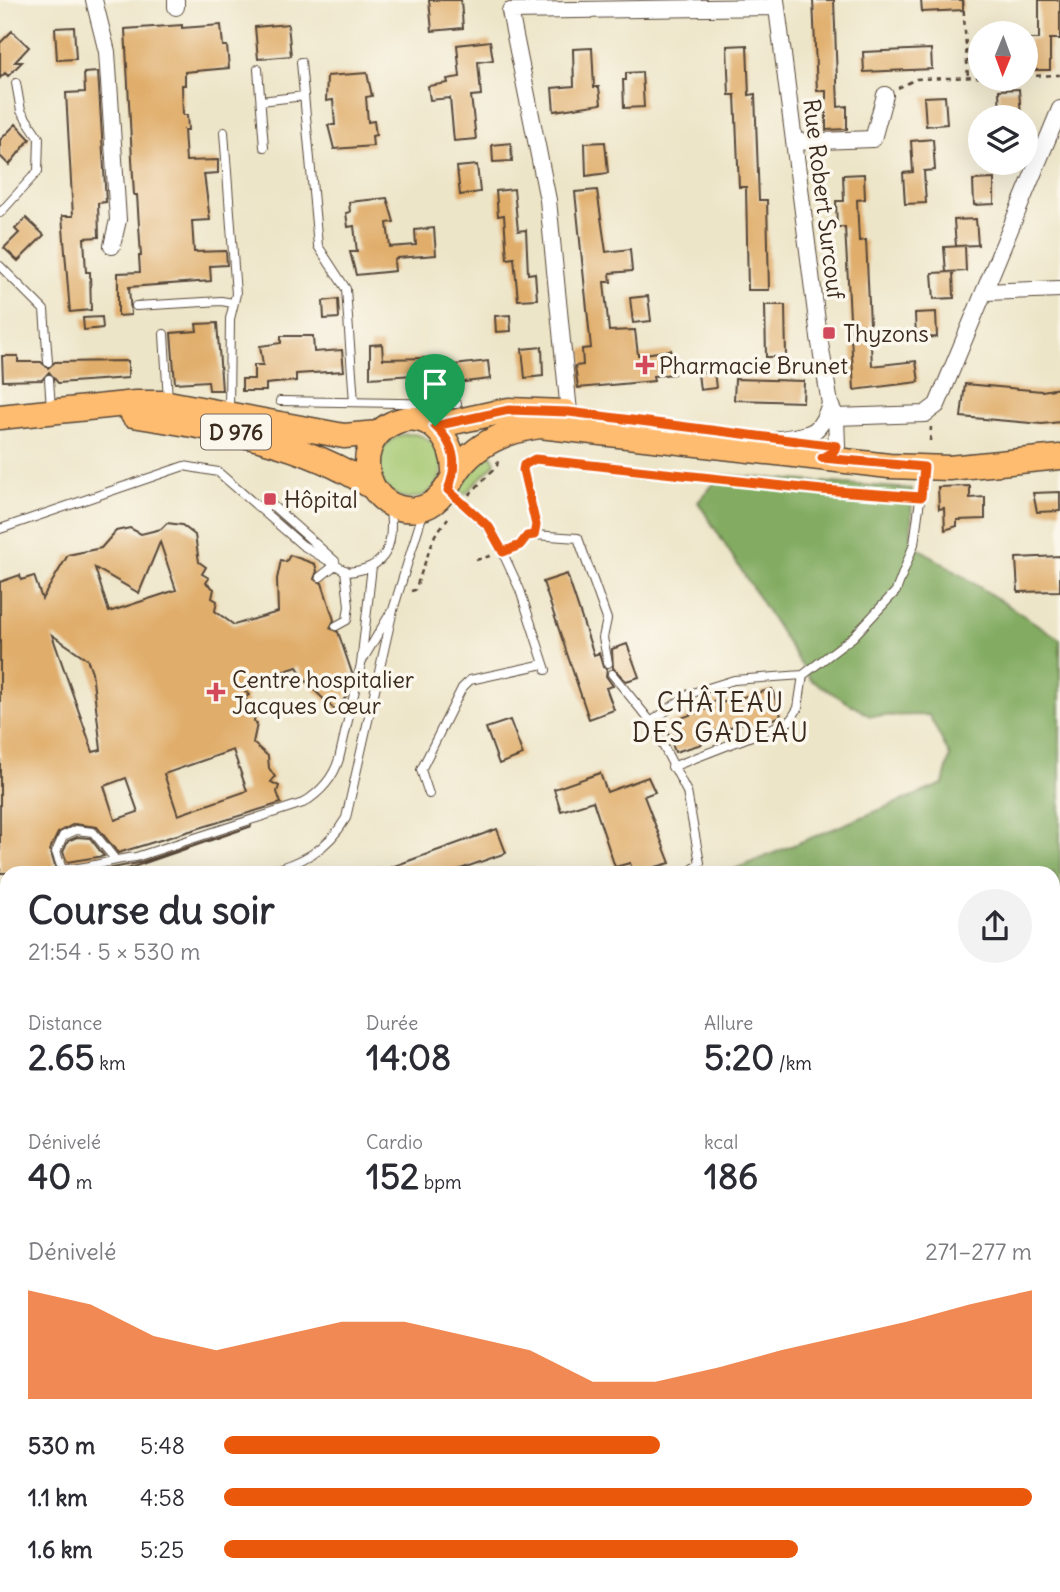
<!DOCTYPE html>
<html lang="fr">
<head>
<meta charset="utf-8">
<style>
	:root { --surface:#fff; --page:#f2f2f3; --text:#2b2b33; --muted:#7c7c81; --accent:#ea580c }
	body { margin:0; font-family:Delius,sans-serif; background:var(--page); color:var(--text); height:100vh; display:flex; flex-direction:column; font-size:26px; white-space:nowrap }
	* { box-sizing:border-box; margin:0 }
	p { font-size:23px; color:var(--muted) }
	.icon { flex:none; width:38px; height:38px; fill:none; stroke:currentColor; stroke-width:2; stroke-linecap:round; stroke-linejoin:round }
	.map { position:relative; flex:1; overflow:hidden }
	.side { position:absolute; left:0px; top:866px; width:1060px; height:726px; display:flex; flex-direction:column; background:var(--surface); border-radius:21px 21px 0 0; box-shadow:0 7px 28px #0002 }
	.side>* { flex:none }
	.needle { width:46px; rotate:181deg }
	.controls { position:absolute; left:968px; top:21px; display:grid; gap:14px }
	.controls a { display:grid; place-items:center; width:70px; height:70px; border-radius:50%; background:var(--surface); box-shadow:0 7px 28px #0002; font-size:35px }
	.pin { position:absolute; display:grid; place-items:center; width:60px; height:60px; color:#fff; margin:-72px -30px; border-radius:50% 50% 50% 0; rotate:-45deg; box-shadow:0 0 7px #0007 }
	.pin .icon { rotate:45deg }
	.round { display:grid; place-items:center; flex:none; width:74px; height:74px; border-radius:37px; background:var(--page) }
	.head { display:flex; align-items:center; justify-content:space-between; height:119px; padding:0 28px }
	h1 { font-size:38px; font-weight:800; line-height:52px }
	.stats { display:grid; grid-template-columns:repeat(3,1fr); gap:10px; height:119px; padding:7px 28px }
	.stats div { display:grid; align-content:center }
	.stats b { font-size:35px; font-weight:800 }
	.stats small { font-size:19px; font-weight:400 }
	.stats p { font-size:19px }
	.chart { height:196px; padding:14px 28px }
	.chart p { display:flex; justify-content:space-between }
	.chart svg { width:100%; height:126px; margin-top:7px; fill:var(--accent); opacity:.7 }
	ul { padding:0 28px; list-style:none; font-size:23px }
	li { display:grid; grid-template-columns:112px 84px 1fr; align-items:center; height:52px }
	li i { height:18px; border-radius:9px; background:var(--accent) }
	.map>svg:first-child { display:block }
	.green { fill:#a4c770; stroke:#707847; stroke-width:2 }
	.forest { fill:#83ac62; stroke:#5f6b40; stroke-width:2 }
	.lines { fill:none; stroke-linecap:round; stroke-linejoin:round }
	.canal { stroke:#59b9d7; stroke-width:16 }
	.river { stroke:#59b9d7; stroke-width:28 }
	.building { fill:#e0ad6b; fill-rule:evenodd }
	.service-casing { stroke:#564638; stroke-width:10 }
	.minor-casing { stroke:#564638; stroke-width:18 }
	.primary-casing { stroke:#564638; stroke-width:27 }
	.path { stroke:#564638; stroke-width:2.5; stroke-dasharray:5 5; stroke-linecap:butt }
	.service { stroke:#fff; stroke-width:8 }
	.minor { stroke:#fff; stroke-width:16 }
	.primary { stroke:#febc70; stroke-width:24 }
	.route-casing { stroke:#fff; stroke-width:14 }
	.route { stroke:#ea580c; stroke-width:9 }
	.poi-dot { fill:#d1495b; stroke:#fbf7ec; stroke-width:2.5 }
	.labels { text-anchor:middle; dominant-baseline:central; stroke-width:7; stroke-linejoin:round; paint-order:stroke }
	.shield { fill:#fbf7ec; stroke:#75685c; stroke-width:2 }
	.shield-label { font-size:21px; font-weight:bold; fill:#3b2a1e }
	.street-label { font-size:23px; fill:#3b2a1e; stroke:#fbf7ec }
	.poi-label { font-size:23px; fill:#3b2a1e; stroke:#fbf7ec; text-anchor:start }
	.quarter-label { font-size:26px; letter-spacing:2px; fill:#3b2a1e; stroke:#fbf7ec }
</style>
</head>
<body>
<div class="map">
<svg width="1060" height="1592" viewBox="0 0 1060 1592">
	<rect width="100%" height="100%" fill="#fbf7ec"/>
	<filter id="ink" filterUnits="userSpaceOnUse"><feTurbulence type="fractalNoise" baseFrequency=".0143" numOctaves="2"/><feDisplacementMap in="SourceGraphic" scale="14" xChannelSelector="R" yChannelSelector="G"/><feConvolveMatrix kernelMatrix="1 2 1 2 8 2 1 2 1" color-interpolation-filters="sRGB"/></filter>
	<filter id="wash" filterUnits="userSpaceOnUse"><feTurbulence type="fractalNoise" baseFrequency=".00686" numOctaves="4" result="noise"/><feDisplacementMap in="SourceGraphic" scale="28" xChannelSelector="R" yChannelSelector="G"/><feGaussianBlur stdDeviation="1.57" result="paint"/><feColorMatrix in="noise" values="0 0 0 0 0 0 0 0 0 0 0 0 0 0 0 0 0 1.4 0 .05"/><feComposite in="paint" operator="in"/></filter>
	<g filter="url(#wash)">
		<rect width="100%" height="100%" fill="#ede5c8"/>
		<path class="green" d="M378 466a32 32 0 1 1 64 0a32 32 0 1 1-64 0Z
			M 489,450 L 495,463 L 465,494 L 458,488 Z
			M 7,969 L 7,1586 L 753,1586 L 756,1592 L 0,1592 L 0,971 Z
			M 1060,1541 L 1060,1592 L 895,1592 L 916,1586 L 1054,1586 L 1054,1543 Z"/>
		<path class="forest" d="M 721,475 L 912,489 L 911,543 L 1060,639 L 1060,1541 L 1054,1543 L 1054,873 L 725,873 L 943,784 L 950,756 L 929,715 L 870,716 L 811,680 L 698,502 Z
			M 753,1586 L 916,1586 L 895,1592 L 756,1592 Z"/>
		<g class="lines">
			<path class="canal" d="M 1054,1500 L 1060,1498
				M 787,1592 L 805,1586"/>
			<path class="river" d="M 1054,1047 L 1060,1043
				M 1054,1291 L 1060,1289
				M 0,1403 L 7,1401
				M 0,1497 L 7,1496"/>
		</g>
		<g id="blocks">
			<path class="building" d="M 429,0 L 461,0 L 463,28 L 432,31 Z
				M 813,0 L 834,0 L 838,107 L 847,106 L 847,129 L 826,130 L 826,91 L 817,91 Z
				M 921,0 L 963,0 L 963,10 L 922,12 Z
				M 1039,0 L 1060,0 L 1060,39 L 1050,39 L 1050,70 L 1029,70 L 1029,39 L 1039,39 Z
				M 288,24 L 291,56 L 258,59 L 255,27 Z
				M 182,25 L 182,28 L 221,25 L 223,46 L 227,46 L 229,68 L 185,72 L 185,85 L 182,85 L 183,115 L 187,115 L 188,130 L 184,130 L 186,161 L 218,160 L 218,173 L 204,174 L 210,220 L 192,221 L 194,252 L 226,251 L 227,265 L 210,266 L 211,281 L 129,287 L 131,315 L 118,316 L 118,273 L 140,272 L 139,256 L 141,256 L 137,195 L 134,195 L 125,29 Z
				M 74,27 L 76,59 L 57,60 L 55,28 Z
				M 12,31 L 29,47 L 15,62 L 22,62 L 8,76 L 5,73 L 0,78 L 0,43 Z
				M 490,41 L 493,60 L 478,62 L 481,95 L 471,96 L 476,139 L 454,141 L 450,98 L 430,100 L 428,86 L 448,83 L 447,79 L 460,77 L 457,45 Z
				M 747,45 L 749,95 L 755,94 L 759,200 L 767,200 L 769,290 L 748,290 L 746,187 L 739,187 L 735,95 L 729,95 L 727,46 Z
				M 592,48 L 594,87 L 599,87 L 601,104 L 554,111 L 552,88 L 574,86 L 573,49 Z
				M 931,49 L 932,69 L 864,72 L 863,52 Z
				M 98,72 L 106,202 L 98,203 L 99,237 L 84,238 L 86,272 L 90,272 L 91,310 L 70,312 L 62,216 L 73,216 L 66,93 L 85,92 L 84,73 Z
				M 642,72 L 644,107 L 624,108 L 623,80 L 626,80 L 626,73 Z
				M 367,73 L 372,96 L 366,97 L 368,122 L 374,121 L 376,135 L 372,136 L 373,146 L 334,149 L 328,125 L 335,125 L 333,100 L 326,101 L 327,76 Z
				M 1019,89 L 1021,117 L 1000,117 L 999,90 Z
				M 945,96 L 947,124 L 926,126 L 924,97 Z
				M 16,124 L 30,139 L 9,165 L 0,156 L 0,140 Z
				M 933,139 L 935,170 L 924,171 L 926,203 L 905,204 L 903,173 L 913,172 L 911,141 Z
				M 605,142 L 608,173 L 586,176 L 585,143 Z
				M 511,143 L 512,161 L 493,162 L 492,145 Z
				M 477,165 L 480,192 L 460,195 L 457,167 Z
				M 864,174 L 865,199 L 857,200 L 859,241 L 866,240 L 872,366 L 916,361 L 919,382 L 854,390 L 845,227 L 837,227 L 836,201 L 844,201 L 843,175 Z
				M 994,179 L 994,204 L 974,205 L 973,180 Z
				M 514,189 L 518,231 L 526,230 L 528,274 L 535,273 L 537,299 L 518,300 L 514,258 L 507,259 L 504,215 L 498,216 L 496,191 Z
				M 597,190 L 606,252 L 630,249 L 632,271 L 610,273 L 611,282 L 604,282 L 609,331 L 635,330 L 638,355 L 671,350 L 674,374 L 653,376 L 654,381 L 578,388 L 575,366 L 583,365 L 582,349 L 591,348 L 575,192 Z
				M 387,198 L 394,222 L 387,223 L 390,247 L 416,245 L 415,230 L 434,228 L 436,255 L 397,258 L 394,261 L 395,271 L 356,275 L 350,252 L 357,252 L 354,226 L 348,227 L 346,213 L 350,212 L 349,202 Z
				M 26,218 L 44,235 L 18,261 L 4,248 L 19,233 L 15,229 Z
				M 976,219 L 978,245 L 956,246 L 954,220 Z
				M 965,246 L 966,271 L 946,272 L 944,247 Z
				M 953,272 L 954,298 L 934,299 L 932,273 Z
				M 648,296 L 651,321 L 633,323 L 630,298 Z
				M 338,299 L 339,318 L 324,319 L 323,301 Z
				M 765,305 L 785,305 L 786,357 L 766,357 Z
				M 936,312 L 937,337 L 916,338 L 915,313 Z
				M 510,315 L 511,331 L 496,332 L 495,316 Z
				M 102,317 L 103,328 L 84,330 L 83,318 Z
				M 217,323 L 222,390 L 209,390 L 208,381 L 175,383 L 171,333 L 197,331 L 196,324 Z
				M 281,336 L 313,336 L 314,352 L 342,350 L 344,371 L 296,374 L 296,381 L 266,384 L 266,391 L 242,391 L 242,379 L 254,379 L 254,365 L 263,365 L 260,346 L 281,343 Z
				M 382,344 L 383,359 L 427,358 L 428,374 L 370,378 L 370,345 Z
				M 542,347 L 543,376 L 525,378 L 522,349 Z
				M 2,356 L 18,356 L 18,362 L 41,362 L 48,368 L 55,362 L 128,361 L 128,378 L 58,383 L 49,372 L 42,380 L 3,381 Z
				M 488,361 L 490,379 L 430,386 L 428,368 Z
				M 714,371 L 716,388 L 700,390 L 698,373 Z
				M 735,379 L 804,381 L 803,402 L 734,400 Z
				M 965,384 L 1042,391 L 1060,388 L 1060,422 L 1042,424 L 961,417 Z
				M 970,486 L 970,498 L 985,497 L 985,519 L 957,520 L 957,526 L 945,530 L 944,508 L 939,509 L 938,487 Z
				M 1060,492 L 1060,511 L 1037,512 L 1033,493 Z
				M 167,523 L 182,525 L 195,535 L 199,562 L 206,567 L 202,574 L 209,578 L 206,583 L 214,589 L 212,598 L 217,601 L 215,611 L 234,625 L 278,612 L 277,579 L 281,560 L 286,562 L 290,555 L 315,564 L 317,571 L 314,579 L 322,583 L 334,620 L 330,628 L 338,632 L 352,673 L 347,695 L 336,711 L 309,685 L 297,667 L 240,686 L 249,695 L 245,698 L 255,712 L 254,721 L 257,724 L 253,743 L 268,756 L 269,768 L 275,777 L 271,782 L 279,786 L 277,792 L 281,803 L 118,853 L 97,827 L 74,824 L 58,833 L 50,849 L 57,873 L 0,873 L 0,582 L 20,575 L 21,580 L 34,576 L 42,599 L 68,555 L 101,548 L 116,531 L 130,528 L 141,534 L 161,529 ZM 160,542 L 176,590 L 109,612 L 95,568 L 139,593 ZM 52,635 L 87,659 L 92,672 L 101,750 L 93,752 ZM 233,750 L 247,791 L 178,815 L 164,774 ZM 126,778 L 138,812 L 115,820 L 104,786 Z
				M 1060,556 L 1060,591 L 1018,592 L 1016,558 Z
				M 567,574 L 594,655 L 599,653 L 603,667 L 607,669 L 606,676 L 613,686 L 606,688 L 614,710 L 589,719 L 543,582 Z
				M 627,644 L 639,677 L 626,681 L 613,668 L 612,649 Z
				M 772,689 L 781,716 L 748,729 L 746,722 L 700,737 L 702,744 L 675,752 L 665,724 L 709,708 L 715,700 L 721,703 Z
				M 510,720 L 523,755 L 499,764 L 486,728 Z
				M 600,773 L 607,792 L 648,777 L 655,792 L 644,796 L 670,863 L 634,873 L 630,863 L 615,867 L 593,801 L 561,811 L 554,789 Z
				M 252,826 L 116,873 L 88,873 L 138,863 Z
				M 497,829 L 506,853 L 449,873 L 375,873 Z
				M 77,837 L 90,838 L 104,856 L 67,862 L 63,852 L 68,841 Z"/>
		</g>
	</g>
	<g filter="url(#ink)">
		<use href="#blocks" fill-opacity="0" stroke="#564638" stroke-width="2"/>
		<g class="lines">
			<defs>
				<path id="service" d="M 301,62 L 318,246 L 346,289 L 354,402
					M 258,69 L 264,147
					M 261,101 L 304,96
					M 224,132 L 236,294 L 230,319 L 229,410
					M 0,213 L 38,171 L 39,138 L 21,111 L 16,83
					M 0,266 L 44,310 L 48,362
					M 136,306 L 221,301 L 233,303
					M 164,334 L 168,400
					M 49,379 L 51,409
					M 280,401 L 457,404
					M 450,492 L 494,534 L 520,590 L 546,670
					M 257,506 L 273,506 L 335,561
					M 0,529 L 184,466 L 218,472 L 302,545 L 347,572 C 388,569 394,545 390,510
					M 534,535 L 578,538 L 607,619 L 603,638 L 608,663
					M 320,577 L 334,566
					M 336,626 L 347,620 L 349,606 L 345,570
					M 362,661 L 391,612
					M 612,674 L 651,722
					M 672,767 L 790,721 L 798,708 L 803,675
					M 429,794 L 421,770 L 462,688 L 470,680 L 544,664
					M 114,858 L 93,832 L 76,830 L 63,836 L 56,852 L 62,869 C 87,870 111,859 136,857 L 303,803 C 321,792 333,779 339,759 L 361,664 L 372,566
					M 265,873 C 301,863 327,851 346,818 L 393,610 L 423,513
					M 688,873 L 700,863 L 687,792 L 651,722 L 689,694 L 734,680 L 803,675 L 853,637 L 896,591 L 914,544 L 924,470
					M 0,946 L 7,944"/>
				<path id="minor" d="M 94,0 L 107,52 L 118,220 L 112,246
					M 176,0 L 176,7
					M 776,0 L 819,337 L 830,404 L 836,417 L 837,446 L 833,452 L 822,458
					M 794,142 L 873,139 L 885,95
					M 986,292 L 1060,289
					M 569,412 L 548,200 L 510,11 L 777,7
					M 836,417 L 925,414 L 937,405 L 1060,109
					M 780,439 C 812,434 819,436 830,404"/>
				<path id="primary" d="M 133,415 C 215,428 301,440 372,487
					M 0,417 L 136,403 L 168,403 L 344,436 L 378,433
					M 435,426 L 509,410 L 565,412
					M 454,475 C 456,440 427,405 391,424 C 347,447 368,516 418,509 C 445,504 449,478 465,461 C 485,439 511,430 540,426 L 889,466 L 949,468 L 1060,457"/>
			</defs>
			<use href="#service" class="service-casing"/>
			<use href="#minor" class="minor-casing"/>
			<use href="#primary" class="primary-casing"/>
			<path class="path" d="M 963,0 L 968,78
				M 1026,76 L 1060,75
				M 898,88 L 916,79 L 980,77
				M 930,441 L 931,427
				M 469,495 L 497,466 L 498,460
				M 535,524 L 523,470 L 530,460 L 535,459 L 909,496
				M 512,548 L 524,540
				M 476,560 L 493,555
				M 411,591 L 415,590 L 435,535 L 448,518
				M 0,984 L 7,982
				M 737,1592 L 754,1586"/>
			<use href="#service" class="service"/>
			<use href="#minor" class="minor"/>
			<use href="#primary" class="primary"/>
		</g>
	</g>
	<g class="lines" filter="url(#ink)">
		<defs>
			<path id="route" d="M 509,410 L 569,412 L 837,446 L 833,452 L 822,458 L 924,467 L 921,497 L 822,490 L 535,459 L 524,465 L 523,470 L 536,525 L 534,535 L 527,536 L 520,545 L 503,552 L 489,527 L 448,490 C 458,465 456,445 435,426 Z"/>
		</defs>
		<use href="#route" class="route-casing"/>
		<use href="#route" class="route"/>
	</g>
	<g class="poi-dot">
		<rect x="822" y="326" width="14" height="14" rx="3.5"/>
		<path d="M641.5 354.5h7v7h7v7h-7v7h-7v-7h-7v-7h7z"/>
		<rect x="263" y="492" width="14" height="14" rx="3.5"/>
		<path d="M212.5 681.5h7v7h7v7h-7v7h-7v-7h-7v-7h7z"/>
	</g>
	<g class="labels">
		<rect class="shield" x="201" y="414.5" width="70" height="35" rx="5"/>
		<g class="shield-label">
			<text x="236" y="432">D 976</text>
		</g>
		<g class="street-label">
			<text transform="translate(824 199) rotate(83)">Rue Robert Surcouf</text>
		</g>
		<g class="poi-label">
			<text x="843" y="333">Thyzons</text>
			<text x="659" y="365">Pharmacie Brunet</text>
			<text x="284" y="499">Hôpital</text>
			<text x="232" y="679">Centre hospitalier<tspan x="232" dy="26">Jacques Cœur</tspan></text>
		</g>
		<g class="quarter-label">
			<text x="721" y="702">CHÂTEAU<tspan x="721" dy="30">DES GADEAU</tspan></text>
		</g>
	</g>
</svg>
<div class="controls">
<a><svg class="needle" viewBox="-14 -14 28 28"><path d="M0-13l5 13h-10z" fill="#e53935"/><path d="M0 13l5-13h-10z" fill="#7c7c81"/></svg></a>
<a><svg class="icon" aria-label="layers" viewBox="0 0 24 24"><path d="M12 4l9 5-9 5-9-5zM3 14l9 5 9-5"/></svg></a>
</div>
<div class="pin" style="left:435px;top:426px;background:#1e9e55"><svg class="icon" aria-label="arrive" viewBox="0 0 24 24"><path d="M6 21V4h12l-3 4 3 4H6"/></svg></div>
<section class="side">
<div class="head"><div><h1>Course du soir</h1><p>21:54 · 5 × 530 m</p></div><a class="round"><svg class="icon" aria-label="share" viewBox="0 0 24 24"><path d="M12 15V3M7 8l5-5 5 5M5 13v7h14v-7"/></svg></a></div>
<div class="stats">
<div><p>Distance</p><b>2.65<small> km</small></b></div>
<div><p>Durée</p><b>14:08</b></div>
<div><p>Allure</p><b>5:20<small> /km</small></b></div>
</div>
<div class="stats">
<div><p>Dénivelé</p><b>40<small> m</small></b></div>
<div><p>Cardio</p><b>152<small> bpm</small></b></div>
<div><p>kcal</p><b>186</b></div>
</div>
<div class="chart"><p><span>Dénivelé</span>271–277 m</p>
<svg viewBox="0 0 160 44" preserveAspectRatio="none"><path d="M0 44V6L10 11L20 22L30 27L40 22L50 17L60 17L70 22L80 27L90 38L100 38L110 33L120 27L130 22L140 17L150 11L160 6V44z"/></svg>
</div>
<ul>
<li><b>530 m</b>5:48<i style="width:54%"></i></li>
<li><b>1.1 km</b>4:58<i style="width:100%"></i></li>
<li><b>1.6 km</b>5:25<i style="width:71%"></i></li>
</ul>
</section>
</div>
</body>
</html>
